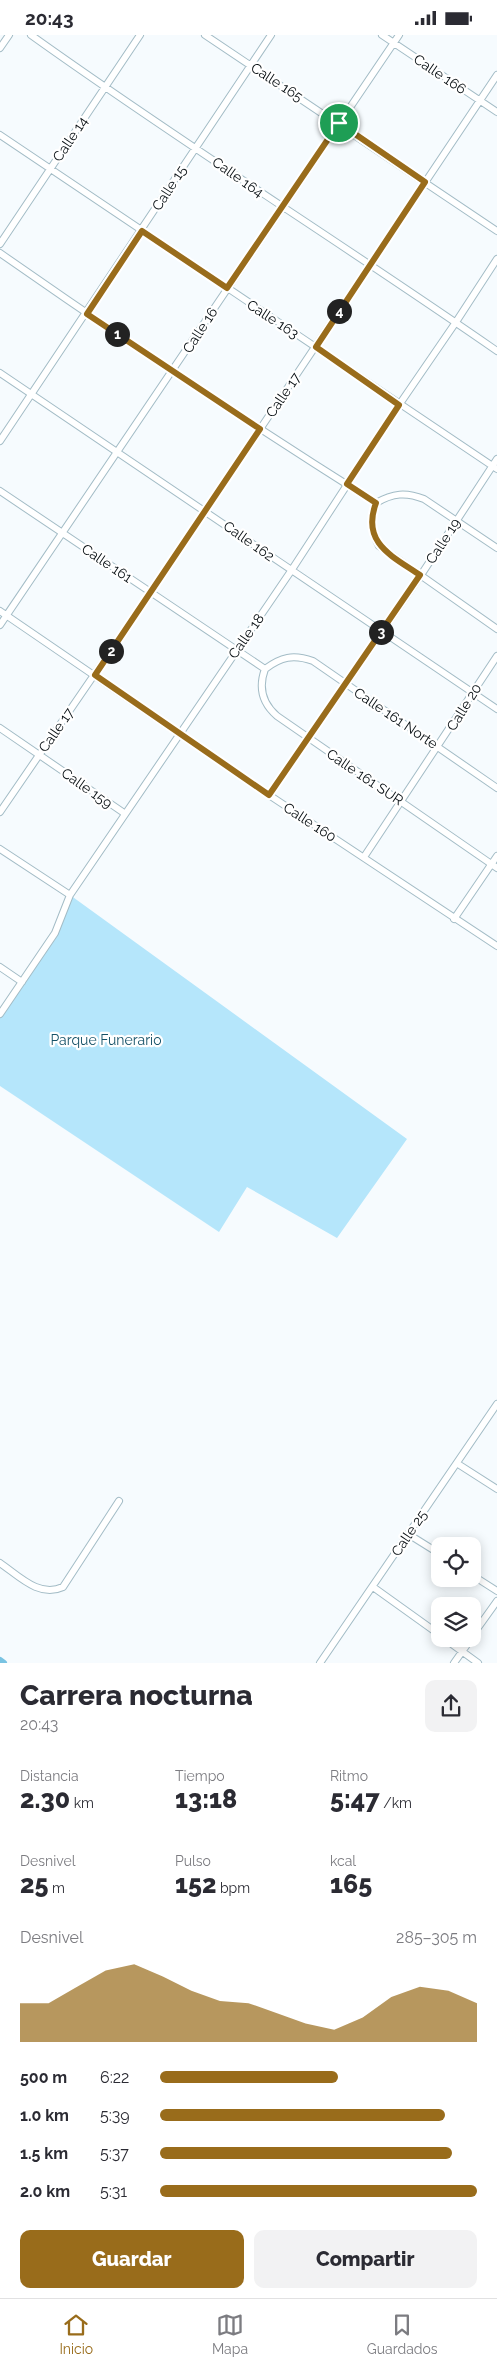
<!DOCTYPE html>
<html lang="es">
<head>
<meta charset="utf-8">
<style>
	:root { --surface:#fff; --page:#f2f2f3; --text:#2b2b33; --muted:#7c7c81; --line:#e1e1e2; --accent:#996c1b }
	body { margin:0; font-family:Raleway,sans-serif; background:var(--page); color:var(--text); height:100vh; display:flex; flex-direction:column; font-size:19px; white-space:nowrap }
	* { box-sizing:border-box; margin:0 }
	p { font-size:16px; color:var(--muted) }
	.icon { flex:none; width:28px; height:28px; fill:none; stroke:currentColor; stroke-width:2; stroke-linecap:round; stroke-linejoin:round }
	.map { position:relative; height:1628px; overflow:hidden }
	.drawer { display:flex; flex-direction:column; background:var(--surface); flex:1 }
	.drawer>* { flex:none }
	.tools { position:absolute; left:431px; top:1502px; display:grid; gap:10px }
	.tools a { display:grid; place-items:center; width:50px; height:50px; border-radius:10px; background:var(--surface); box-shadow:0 2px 12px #0003; font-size:25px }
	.pin { position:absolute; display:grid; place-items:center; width:42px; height:42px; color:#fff; margin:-21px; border:2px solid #fff; border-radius:50%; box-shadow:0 1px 5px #0007 }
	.km { position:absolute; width:25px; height:25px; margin:-12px; border-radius:50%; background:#222; color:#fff; font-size:14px; line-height:25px; text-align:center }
	.round { display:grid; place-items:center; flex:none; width:52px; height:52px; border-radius:10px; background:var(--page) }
	.head { display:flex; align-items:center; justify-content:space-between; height:85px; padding:0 20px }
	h1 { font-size:28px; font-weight:800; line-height:38px }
	.metrics { display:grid; grid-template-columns:repeat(3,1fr); gap:8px; height:85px; padding:5px 20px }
	.metrics div { display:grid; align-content:center }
	.metrics b { font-size:25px; font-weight:800 }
	.metrics small { font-size:14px; font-weight:400 }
	.metrics p { font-size:14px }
	.chart { height:140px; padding:10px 20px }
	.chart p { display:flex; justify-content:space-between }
	.chart svg { width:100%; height:90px; margin-top:5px; fill:var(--accent); opacity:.7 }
	.cta { display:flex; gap:10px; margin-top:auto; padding:10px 20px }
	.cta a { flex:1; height:58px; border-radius:10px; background:var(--accent); color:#fff; font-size:20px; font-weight:800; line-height:58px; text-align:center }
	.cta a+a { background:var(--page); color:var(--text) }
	ul { padding:0 20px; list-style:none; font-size:16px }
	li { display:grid; grid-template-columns:80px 60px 1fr; align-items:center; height:38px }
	li i { height:12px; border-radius:6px; background:var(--accent) }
	.status { display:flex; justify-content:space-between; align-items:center; height:35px; padding:0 25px; background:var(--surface); direction:ltr }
	.status svg { height:14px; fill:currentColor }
	.tabs { display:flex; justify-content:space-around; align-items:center; height:70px; border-top:1px solid var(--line); background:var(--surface); font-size:14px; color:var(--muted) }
	.tabs a { display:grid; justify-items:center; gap:2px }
	.tabs .active { color:var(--accent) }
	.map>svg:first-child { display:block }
	.green { fill:#b5e6fb }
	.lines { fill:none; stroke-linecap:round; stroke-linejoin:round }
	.canal { stroke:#79c3e2; stroke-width:6 }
	.minor-casing { stroke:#a3bcc6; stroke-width:8 }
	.minor { stroke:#fff; stroke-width:6 }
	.route-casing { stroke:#fff; stroke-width:10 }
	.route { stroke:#996c1b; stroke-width:6 }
	.labels { text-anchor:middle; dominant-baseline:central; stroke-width:4.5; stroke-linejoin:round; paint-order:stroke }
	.street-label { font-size:14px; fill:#060d11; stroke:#fff }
	.park-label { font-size:14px; fill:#155268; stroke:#fff }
</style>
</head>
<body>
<div class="status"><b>20:43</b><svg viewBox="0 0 49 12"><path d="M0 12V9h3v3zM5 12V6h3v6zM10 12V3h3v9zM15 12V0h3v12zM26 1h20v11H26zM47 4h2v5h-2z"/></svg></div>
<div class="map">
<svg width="497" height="1628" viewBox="0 0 497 1628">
	<rect width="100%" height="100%" fill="#f6fbfe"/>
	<path class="green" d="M 70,860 L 407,1104 L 337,1203 L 247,1152 L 219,1197 L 0,1051 L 0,983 L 56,903 Z"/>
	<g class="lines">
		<path class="canal" d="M 0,1625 L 4,1628"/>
		<defs>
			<path id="minor" d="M 31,0 C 183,109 343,209 497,316
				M 205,0 L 497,196
				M 382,0 L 497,77
				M 0,13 L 9,0
				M 0,100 L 497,434
				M 0,209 L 140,0
				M 0,218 C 123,304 249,388 376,468 C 370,484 371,496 379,511 L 497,594
				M 0,338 L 497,674
				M 0,406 L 271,0
				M 0,456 L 265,634
				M 376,468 C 393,458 406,457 424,464 L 497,513
				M 0,576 L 269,760 L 497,911
				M 0,590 L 399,0
				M 265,634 C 258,653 262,668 277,681 L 497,833
				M 265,634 C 281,622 293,619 313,626 L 497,753
				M 0,693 L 124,778
				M 269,760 L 421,540 L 497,424
				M 0,777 L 151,557 L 497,40
				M 0,814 L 70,860
				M 364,822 L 497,621
				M 454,884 L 497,821
				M 0,932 L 22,947
				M 0,979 L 55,898 L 70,860 L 291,536 L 399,370 L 456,287 L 497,224
				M 458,1429 L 497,1454
				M 408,1499 L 440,1519
				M 0,1528 C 19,1541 39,1563 63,1552 L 119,1466
				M 472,1540 L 497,1556
				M 373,1552 L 440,1600
				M 472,1601 L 497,1566
				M 445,1604 L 478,1628
				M 320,1628 L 497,1369
				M 454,1628 L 471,1604"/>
		</defs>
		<use href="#minor" class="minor-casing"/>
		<use href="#minor" class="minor"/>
	</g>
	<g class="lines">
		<defs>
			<path id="route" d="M 339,88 L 425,147 L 316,312 L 399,370 L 347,449 L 376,468 C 361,508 392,521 420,540 L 269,760 L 95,640 L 260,394 L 87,279 L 142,196 L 227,253 Z"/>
		</defs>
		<use href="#route" class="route-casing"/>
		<use href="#route" class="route"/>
	</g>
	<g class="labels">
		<g class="street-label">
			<text transform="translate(440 39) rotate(34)">Calle 166</text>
			<text transform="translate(277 47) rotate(33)">Calle 165</text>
			<text transform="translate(70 104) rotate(-56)">Calle 14</text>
			<text transform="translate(238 142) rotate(35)">Calle 164</text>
			<text transform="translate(169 153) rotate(-57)">Calle 15</text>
			<text transform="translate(273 284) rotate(33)">Calle 163</text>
			<text transform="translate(200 295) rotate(-57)">Calle 16</text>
			<text transform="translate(283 360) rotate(-56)">Calle 17</text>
			<text transform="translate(249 506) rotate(35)">Calle 162</text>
			<text transform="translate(443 506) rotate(-57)">Calle 19</text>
			<text transform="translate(107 528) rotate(34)">Calle 161</text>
			<text transform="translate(246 601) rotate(-55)">Calle 18</text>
			<text transform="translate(464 672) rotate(-58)">Calle 20</text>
			<text transform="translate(396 683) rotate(34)">Calle 161 Norte</text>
			<text transform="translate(56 695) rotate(-55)">Calle 17</text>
			<text transform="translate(365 742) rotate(34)">Calle 161 SUR</text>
			<text transform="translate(87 753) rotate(35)">Calle 159</text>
			<text transform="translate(310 787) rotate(33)">Calle 160</text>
			<text transform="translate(409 1498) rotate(-56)">Calle 25</text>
		</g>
		<g class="park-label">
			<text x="106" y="1005">Parque Funerario</text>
		</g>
	</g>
</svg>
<div class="tools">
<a><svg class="icon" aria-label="locate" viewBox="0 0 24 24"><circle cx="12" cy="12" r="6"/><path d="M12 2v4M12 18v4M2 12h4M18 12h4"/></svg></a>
<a><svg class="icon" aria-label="layers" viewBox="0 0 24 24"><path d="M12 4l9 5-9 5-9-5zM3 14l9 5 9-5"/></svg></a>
</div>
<div class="pin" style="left:339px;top:88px;background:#1e9e55"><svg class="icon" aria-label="arrive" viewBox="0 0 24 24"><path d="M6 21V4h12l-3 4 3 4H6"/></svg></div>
<b class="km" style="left:117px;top:299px">1</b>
<b class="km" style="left:111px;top:616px">2</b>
<b class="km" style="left:381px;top:597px">3</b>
<b class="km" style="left:339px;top:276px">4</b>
</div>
<section class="drawer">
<div class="head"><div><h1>Carrera nocturna</h1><p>20:43</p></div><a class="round"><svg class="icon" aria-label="share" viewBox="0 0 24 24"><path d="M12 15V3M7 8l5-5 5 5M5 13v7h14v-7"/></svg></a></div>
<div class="metrics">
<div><p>Distancia</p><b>2.30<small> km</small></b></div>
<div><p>Tiempo</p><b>13:18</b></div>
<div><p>Ritmo</p><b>5:47<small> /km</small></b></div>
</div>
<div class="metrics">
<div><p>Desnivel</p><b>25<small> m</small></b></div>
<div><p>Pulso</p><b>152<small> bpm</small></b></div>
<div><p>kcal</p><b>165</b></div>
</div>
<div class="chart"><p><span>Desnivel</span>285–305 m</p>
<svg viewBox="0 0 160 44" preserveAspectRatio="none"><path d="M0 44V25L10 25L20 17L30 9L40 6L50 12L60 19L70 24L80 25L90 30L100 35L110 38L120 32L130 22L140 17L150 19L160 25V44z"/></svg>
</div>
<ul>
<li><b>500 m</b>6:22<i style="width:56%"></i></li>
<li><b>1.0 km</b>5:39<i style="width:90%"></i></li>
<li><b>1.5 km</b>5:37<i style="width:92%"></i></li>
<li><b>2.0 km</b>5:31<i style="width:100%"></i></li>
</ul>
<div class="cta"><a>Guardar</a><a>Compartir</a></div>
</section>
<nav class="tabs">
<a class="active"><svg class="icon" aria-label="home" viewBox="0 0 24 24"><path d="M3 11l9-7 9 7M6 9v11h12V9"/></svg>Inicio</a>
<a><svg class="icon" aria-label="map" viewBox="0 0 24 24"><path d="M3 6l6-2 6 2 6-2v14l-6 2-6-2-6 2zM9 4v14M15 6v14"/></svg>Mapa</a>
<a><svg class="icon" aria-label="saved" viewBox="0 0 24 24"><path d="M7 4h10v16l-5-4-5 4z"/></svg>Guardados</a>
</nav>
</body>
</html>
